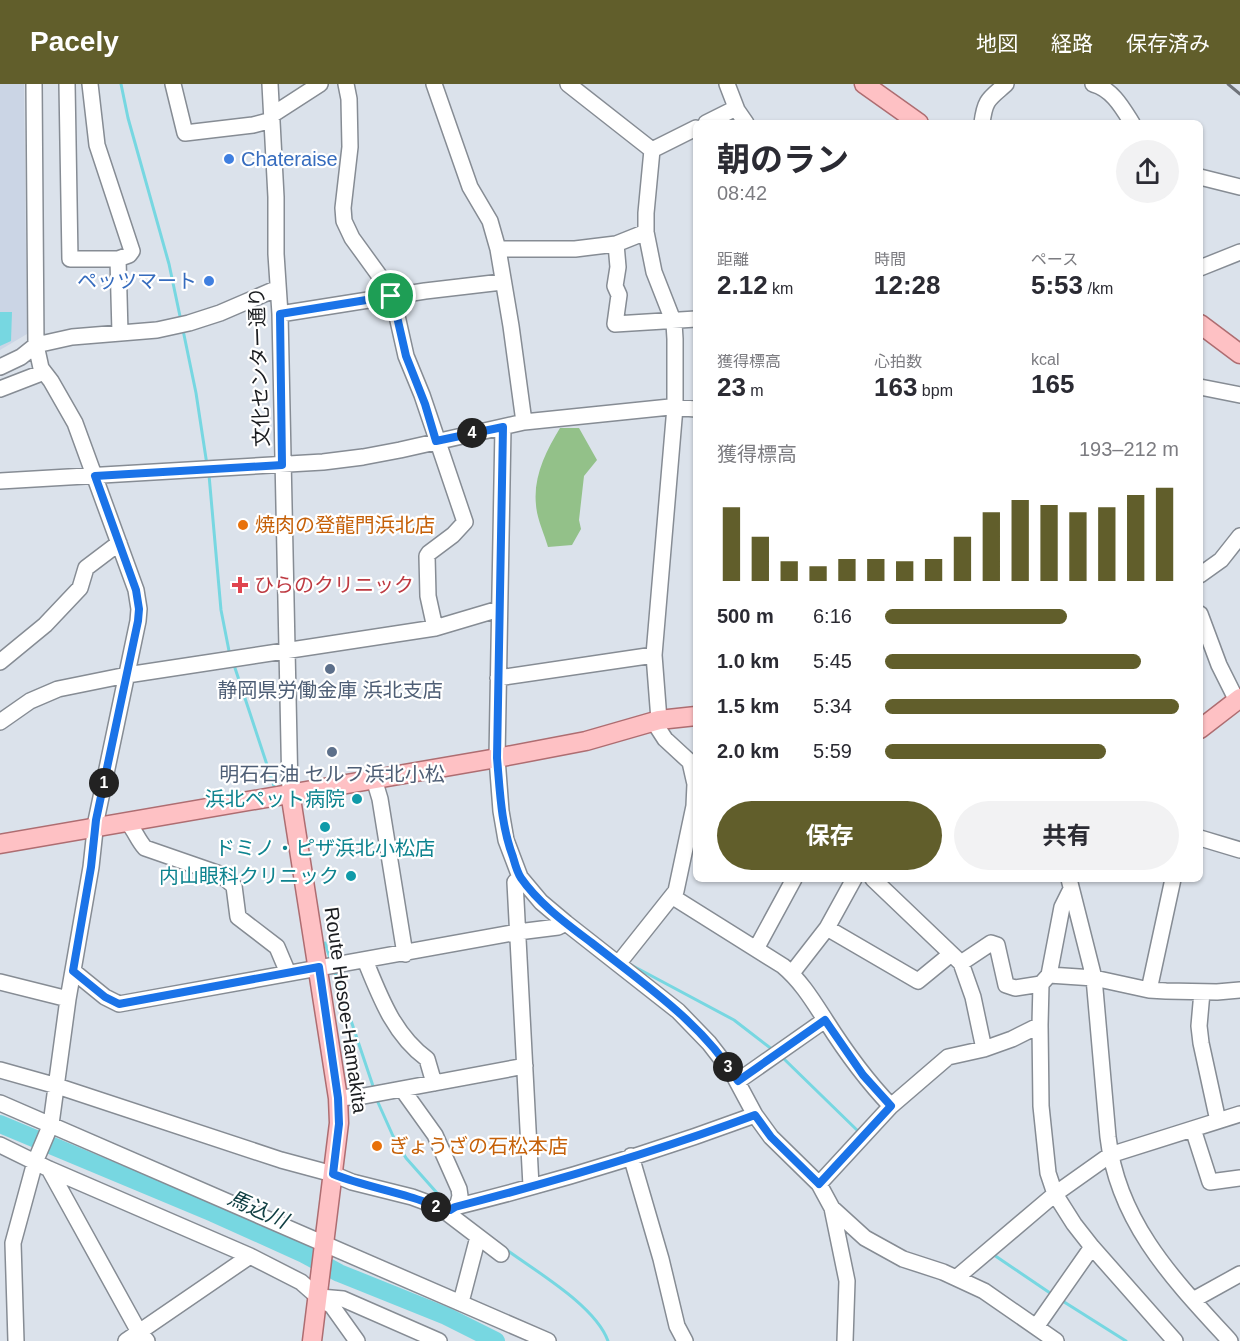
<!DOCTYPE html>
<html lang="ja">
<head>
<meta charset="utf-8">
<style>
	:root { --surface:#fff; --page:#f2f2f3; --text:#2b2b33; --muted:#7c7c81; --accent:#615e2b }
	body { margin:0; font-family:Helvetica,"Noto Sans JP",sans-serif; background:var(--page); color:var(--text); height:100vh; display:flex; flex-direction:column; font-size:22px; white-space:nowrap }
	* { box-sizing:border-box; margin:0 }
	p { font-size:20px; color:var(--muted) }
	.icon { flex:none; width:33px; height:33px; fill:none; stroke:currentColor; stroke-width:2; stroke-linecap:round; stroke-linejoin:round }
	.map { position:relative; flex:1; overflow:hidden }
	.sheet { position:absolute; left:693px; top:36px; width:510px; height:762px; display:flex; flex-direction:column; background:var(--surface); border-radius:9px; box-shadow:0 2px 4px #0004 }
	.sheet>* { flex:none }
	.pin { position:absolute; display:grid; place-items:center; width:51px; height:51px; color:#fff; margin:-26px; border:3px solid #fff; border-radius:50%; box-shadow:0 2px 6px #0007 }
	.km { position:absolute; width:30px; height:30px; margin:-15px; border-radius:50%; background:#222; color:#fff; font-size:16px; line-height:30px; text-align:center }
	.round { display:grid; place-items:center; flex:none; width:63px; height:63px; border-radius:32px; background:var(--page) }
	.head { display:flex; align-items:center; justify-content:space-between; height:102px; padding:0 24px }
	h1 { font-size:33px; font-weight:700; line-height:45px }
	.stats { display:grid; grid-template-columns:repeat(3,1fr); gap:9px; height:102px; padding:6px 24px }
	.stats div { display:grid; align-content:center }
	.stats b { font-size:26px; font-weight:700 }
	.stats small { font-size:16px; font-weight:400 }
	.stats p { font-size:16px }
	.chart { height:168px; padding:12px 24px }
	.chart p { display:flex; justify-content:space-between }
	.chart svg { width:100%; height:108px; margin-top:6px; stroke:var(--accent); stroke-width:6 }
	.button { display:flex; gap:12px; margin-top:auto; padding:12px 24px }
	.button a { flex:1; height:69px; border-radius:36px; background:var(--accent); color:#fff; font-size:24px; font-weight:700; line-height:69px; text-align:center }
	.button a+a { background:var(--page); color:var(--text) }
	ul { padding:0 24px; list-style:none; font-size:20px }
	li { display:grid; grid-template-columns:96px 72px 1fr; align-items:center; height:45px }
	li i { height:15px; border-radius:8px; background:var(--accent) }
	header { display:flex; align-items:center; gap:36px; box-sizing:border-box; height:84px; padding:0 30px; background:var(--accent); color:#fff }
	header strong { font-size:28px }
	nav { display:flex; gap:33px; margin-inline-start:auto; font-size:21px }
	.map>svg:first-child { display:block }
	.built { fill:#cbd5e5 }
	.forest { fill:#93c189 }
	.water { fill:#77d7e1 }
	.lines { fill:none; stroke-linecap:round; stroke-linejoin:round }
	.stream { stroke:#77d7e1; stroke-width:3 }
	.river { stroke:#77d7e1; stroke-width:18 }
	.minor-casing { stroke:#868c94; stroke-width:18 }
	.major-casing { stroke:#ae6d71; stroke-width:21 }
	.minor { stroke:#fff; stroke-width:15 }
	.major { stroke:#fec1c4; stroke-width:18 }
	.rail { stroke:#6f7379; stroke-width:3 }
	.route-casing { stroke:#fff; stroke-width:12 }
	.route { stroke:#1a73e8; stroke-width:8 }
	.shop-dot { fill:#3f7fe0; stroke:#fff; stroke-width:2 }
	.food-dot { fill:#e8710a; stroke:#fff; stroke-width:2 }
	.health-dot { fill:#e0444e; stroke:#fff; stroke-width:2 }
	.service-dot { fill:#5c6f8a; stroke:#fff; stroke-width:2 }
	.culture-dot { fill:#0f9aa8; stroke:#fff; stroke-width:2 }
	.labels { text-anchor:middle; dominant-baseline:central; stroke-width:4.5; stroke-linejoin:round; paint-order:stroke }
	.shop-label { font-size:20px; fill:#366cbe; stroke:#fff; text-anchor:start }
	.street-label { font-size:20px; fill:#1b1d20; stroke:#fff }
	.food-label { font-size:20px; fill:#c56008; stroke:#fff; text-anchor:start }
	.health-label { font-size:20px; fill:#be3a42; stroke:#fff; text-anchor:start }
	.service-label { font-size:20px; fill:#4e5e75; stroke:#fff }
	.culture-label { font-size:20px; fill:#0d838f; stroke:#fff; text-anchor:end }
	.water-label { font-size:21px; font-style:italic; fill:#124044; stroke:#fff }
</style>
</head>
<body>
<header>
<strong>Pacely</strong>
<nav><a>地図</a><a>経路</a><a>保存済み</a></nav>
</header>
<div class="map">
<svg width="1240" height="1257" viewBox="0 0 1240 1257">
	<rect width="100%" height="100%" fill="#dbe2eb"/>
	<path class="built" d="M 0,0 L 24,0 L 27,250 L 0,266 Z"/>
	<path class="forest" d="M 560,344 L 579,344 L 597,376 L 584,392 L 579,436 L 581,445 L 572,461 L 548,463 C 544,449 537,435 536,421 C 533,393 546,367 560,344 Z"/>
	<path class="water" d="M 0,228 L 12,228 L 11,257 L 0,262 Z"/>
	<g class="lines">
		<path class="stream" d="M 121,0 L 128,34 L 169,180 L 181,237
			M 183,246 L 196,309 L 207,381
			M 209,391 L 221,526 L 230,572
			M 234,581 L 274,702
			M 325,859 L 331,877
			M 633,882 L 734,936 L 773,966
			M 334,886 L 374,1005
			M 782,973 L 860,1049
			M 376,1014 L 393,1052 L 406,1074 L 445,1118
			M 504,1164 C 535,1187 595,1221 608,1257
			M 991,1169 L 1053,1211
			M 1061,1216 L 1126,1257"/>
		<path class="river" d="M 0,1040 L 213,1129 L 304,1170 L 339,1189 L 446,1232 L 496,1257"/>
		<defs>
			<path id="minor" d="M 67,0 L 70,175 L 118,175 L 129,171 L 132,167 L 97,61 L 90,0
				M 173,0 L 185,49 L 253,41 L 272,36
				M 270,0 L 276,113 L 276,170 L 280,230 L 290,708
				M 346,0 L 349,15 L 350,63 L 343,124 L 344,137 L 352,154 L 389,205 L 395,223 L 406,272 L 422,311 L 465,438 L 453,451 L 429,469 L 427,472 L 428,512 L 435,544
				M 434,0 L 470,103 L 490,137 L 498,165 L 511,242 L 524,338
				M 568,0 L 652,66 L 646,129 L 646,148 L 654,188 L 674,239 L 675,255 L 675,323 L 654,571 L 659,636
				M 727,0 L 737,26 L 746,39
				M 1093,0 C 1112,5 1122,23 1132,39
				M 272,31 L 320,0
				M 706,39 L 736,24
				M 982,39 C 985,15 989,15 1006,0
				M 652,66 L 696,44
				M 1200,93 L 1240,103
				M 616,160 L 618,183 L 615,202 L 619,211 L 615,240 L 696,235
				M 498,165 L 575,165 L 616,160 L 646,148
				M 118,175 L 120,249
				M 1200,184 L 1240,168
				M 280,230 L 425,207 L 502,198
				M 0,283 L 21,273 L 36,261 L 72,253 L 157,246 L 189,239 L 220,229 L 278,204
				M 1200,303 L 1240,311
				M 0,305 L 44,288
				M 503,343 L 497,674 L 501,727 L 506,756 L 520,793 L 541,818 L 566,839 L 678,927 L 709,959 L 733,990 L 755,1031 L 771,1053 L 819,1100 L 832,1124 L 847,1197 L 845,1257
				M 0,397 L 323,378 L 363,373 L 400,366 L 524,338 L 670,323 L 696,325
				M 1200,491 L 1221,476 L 1240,452
				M 1200,530 L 1219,581 L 1237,617
				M 0,578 L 45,541 L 80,504 L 86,484 L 119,459
				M 498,594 L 654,571
				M 0,638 L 30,617 L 58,605 L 127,591 L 435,544 L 499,525
				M 374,695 L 380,715 L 405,870
				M 127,738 C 135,746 137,755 145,764 L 220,790 L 234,802 L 238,833 L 277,863 L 288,889
				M 1200,754 L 1240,766
				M 520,793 L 515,798 L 531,1102
				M 873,795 L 961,879 L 973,913 L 984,965
				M 1069,795 L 1094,894 L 1108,1053 C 1118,1139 1174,1196 1230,1257
				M 673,813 L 783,882 C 801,897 813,917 826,937 C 845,967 866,996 891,1022
				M 827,844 L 918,897 L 951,870
				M 756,865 L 794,795
				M 365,876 C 380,913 394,951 427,975 L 434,999
				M 961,879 L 991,859 L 997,861 L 1006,901 L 1015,904 L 1041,900
				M 618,880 L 676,807 L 694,722 L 695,700 L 690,678 L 665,655 L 654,638
				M 73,887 L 105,913 L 119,920 L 518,848 L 558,843 L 566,839
				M 792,889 L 827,844 L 854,795
				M 1049,891 L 1062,823 L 1071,805
				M 0,898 L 68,915
				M 1149,906 L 1173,795
				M 1202,908 L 1199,942 L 1201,959 L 1218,1037
				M 0,986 L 57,1002 L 281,1076 L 333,1090 L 352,1098 L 412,1113 L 450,1127 L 455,1123 C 556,1098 658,1067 755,1031
				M 738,997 L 825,936
				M 402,1005 L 435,1051 L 459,1105 L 460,1112 L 457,1123
				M 338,1014 L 364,1012 L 525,982
				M 0,1019 L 548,1257
				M 1193,1045 L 1210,1098 L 1240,1094
				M 0,1061 L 49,1085 L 250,1172 L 301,1198 L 317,1212 L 332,1222 L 357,1257
				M 631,1072 L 661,1175 L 677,1242 L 685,1257
				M 49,1085 L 139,1248 L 147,1257
				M 819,1100 L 891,1022 L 948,973 L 984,965 L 1012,955 L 1040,941
				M 832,1124 L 865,1154 L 903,1175 L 943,1188 L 984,1207 L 1056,1257
				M 442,1125 L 501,1170
				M 956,1194 L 1055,1110 L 1110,1071 L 1240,1030
				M 320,1213 L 343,1215 L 439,1257
				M 1193,1216 L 1240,1190
				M 461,1218 L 478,1153
				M 1036,1243 L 1092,1163
				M 16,1257 L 13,1159 L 35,1078 L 51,1040 L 68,915 L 91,783 L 96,737 L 138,537 L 139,525 L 136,506 L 75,339 L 51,297 L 41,284 L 36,261 L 34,0
				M 126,1257 L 250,1172
				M 1175,1257 L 1092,1163 L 1074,1140 L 1055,1110 L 1048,1089 L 1041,1022 L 1040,941 L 1041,900 L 1049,891 L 1094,894 L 1149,906 L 1166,907 L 1217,908 L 1240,906"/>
			<path id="major" d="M 864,0 L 919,39
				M 1200,240 L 1240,270
				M 1200,645 L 1240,614
				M 290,708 L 338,1014 L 339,1039 L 312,1257
				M 0,760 L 497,674 L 586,657 L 659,636 L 696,632"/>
		</defs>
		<use href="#minor" class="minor-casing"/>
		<use href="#major" class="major-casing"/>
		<use href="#minor" class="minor"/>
		<use href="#major" class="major"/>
		<path class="rail" d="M 1228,0 L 1240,10"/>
	</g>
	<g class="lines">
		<defs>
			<path id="route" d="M 391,212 L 395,224 L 406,272 L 425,320 L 436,357 L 503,343 L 497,674 C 500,708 501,741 513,773 C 515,780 517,788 521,794 C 539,820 567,840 592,859 C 644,900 702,939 738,997 L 825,936 L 863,991 L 891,1022 L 819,1100 L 771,1053 L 755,1031 C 658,1067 556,1097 455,1123 L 450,1126 C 437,1123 424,1117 410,1113 C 384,1105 358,1100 333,1090 L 339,1040 L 338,1014 L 319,883 L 119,920 L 105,913 L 73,887 L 91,783 L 96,736 L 138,537 L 139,525 L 136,506 L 95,392 L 282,381 L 280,230 Z"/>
		</defs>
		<use href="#route" class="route-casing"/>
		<use href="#route" class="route"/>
	</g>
	<g class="shop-dot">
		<circle cx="229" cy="75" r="6"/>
		<circle cx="209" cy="197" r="6"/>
	</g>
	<g class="food-dot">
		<circle cx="243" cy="441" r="6"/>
		<circle cx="377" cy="1062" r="6"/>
	</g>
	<path class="health-dot" d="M237 492h6v6h6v6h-6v6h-6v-6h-6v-6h6z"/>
	<g class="service-dot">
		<circle cx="330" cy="585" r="6"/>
		<circle cx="332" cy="668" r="6"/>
	</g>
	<g class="culture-dot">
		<circle cx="357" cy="715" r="6"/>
		<circle cx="325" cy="743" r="6"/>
		<circle cx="351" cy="792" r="6"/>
	</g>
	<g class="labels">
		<g class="shop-label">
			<text x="241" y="75">Chateraise</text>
			<text x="197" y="197" text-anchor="end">ペッツマート</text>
		</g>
		<g class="street-label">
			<text transform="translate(259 283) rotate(-92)">文化センター通り</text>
			<text transform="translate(346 926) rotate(82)">Route Hosoe-Hamakita</text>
		</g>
		<g class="food-label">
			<text x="255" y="441">焼肉の登龍門浜北店</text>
			<text x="389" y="1062">ぎょうざの石松本店</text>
		</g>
		<g class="health-label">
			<text x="254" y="501">ひらのクリニック</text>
		</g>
		<g class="service-label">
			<text x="330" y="606">静岡県労働金庫 浜北支店</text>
			<text x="332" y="690">明石石油 セルフ浜北小松</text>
		</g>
		<g class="culture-label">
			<text x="345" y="715">浜北ペット病院</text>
			<text x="325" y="764" text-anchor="middle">ドミノ・ピザ浜北小松店</text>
			<text x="339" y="792">内山眼科クリニック</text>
		</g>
		<g class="water-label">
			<text transform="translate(258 1125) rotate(24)">馬込川</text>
		</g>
	</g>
</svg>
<div class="pin" style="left:391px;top:212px;background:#1e9e55"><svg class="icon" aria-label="arrive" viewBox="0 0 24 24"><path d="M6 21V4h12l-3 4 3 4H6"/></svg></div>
<b class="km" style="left:104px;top:699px">1</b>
<b class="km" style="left:436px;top:1123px">2</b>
<b class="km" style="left:728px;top:983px">3</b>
<b class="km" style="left:472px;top:349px">4</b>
<section class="sheet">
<div class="head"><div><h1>朝のラン</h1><p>08:42</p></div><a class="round"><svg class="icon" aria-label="share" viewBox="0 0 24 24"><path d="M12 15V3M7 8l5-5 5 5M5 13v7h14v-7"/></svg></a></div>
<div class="stats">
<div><p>距離</p><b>2.12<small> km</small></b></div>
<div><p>時間</p><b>12:28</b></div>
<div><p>ペース</p><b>5:53<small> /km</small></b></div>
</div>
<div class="stats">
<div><p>獲得標高</p><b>23<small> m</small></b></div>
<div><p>心拍数</p><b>163<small> bpm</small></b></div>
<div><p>kcal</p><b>165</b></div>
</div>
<div class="chart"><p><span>獲得標高</span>193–212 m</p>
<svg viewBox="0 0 160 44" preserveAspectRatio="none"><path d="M5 44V14M15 44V26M25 44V36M35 44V38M45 44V35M55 44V35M65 44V36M75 44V35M85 44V26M95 44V16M105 44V11M115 44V13M125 44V16M135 44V14M145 44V9M155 44V6"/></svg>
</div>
<ul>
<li><b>500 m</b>6:16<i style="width:62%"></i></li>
<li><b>1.0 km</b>5:45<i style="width:87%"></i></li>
<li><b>1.5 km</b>5:34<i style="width:100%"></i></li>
<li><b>2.0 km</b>5:59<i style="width:75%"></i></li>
</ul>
<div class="button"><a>保存</a><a>共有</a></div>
</section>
</div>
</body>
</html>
